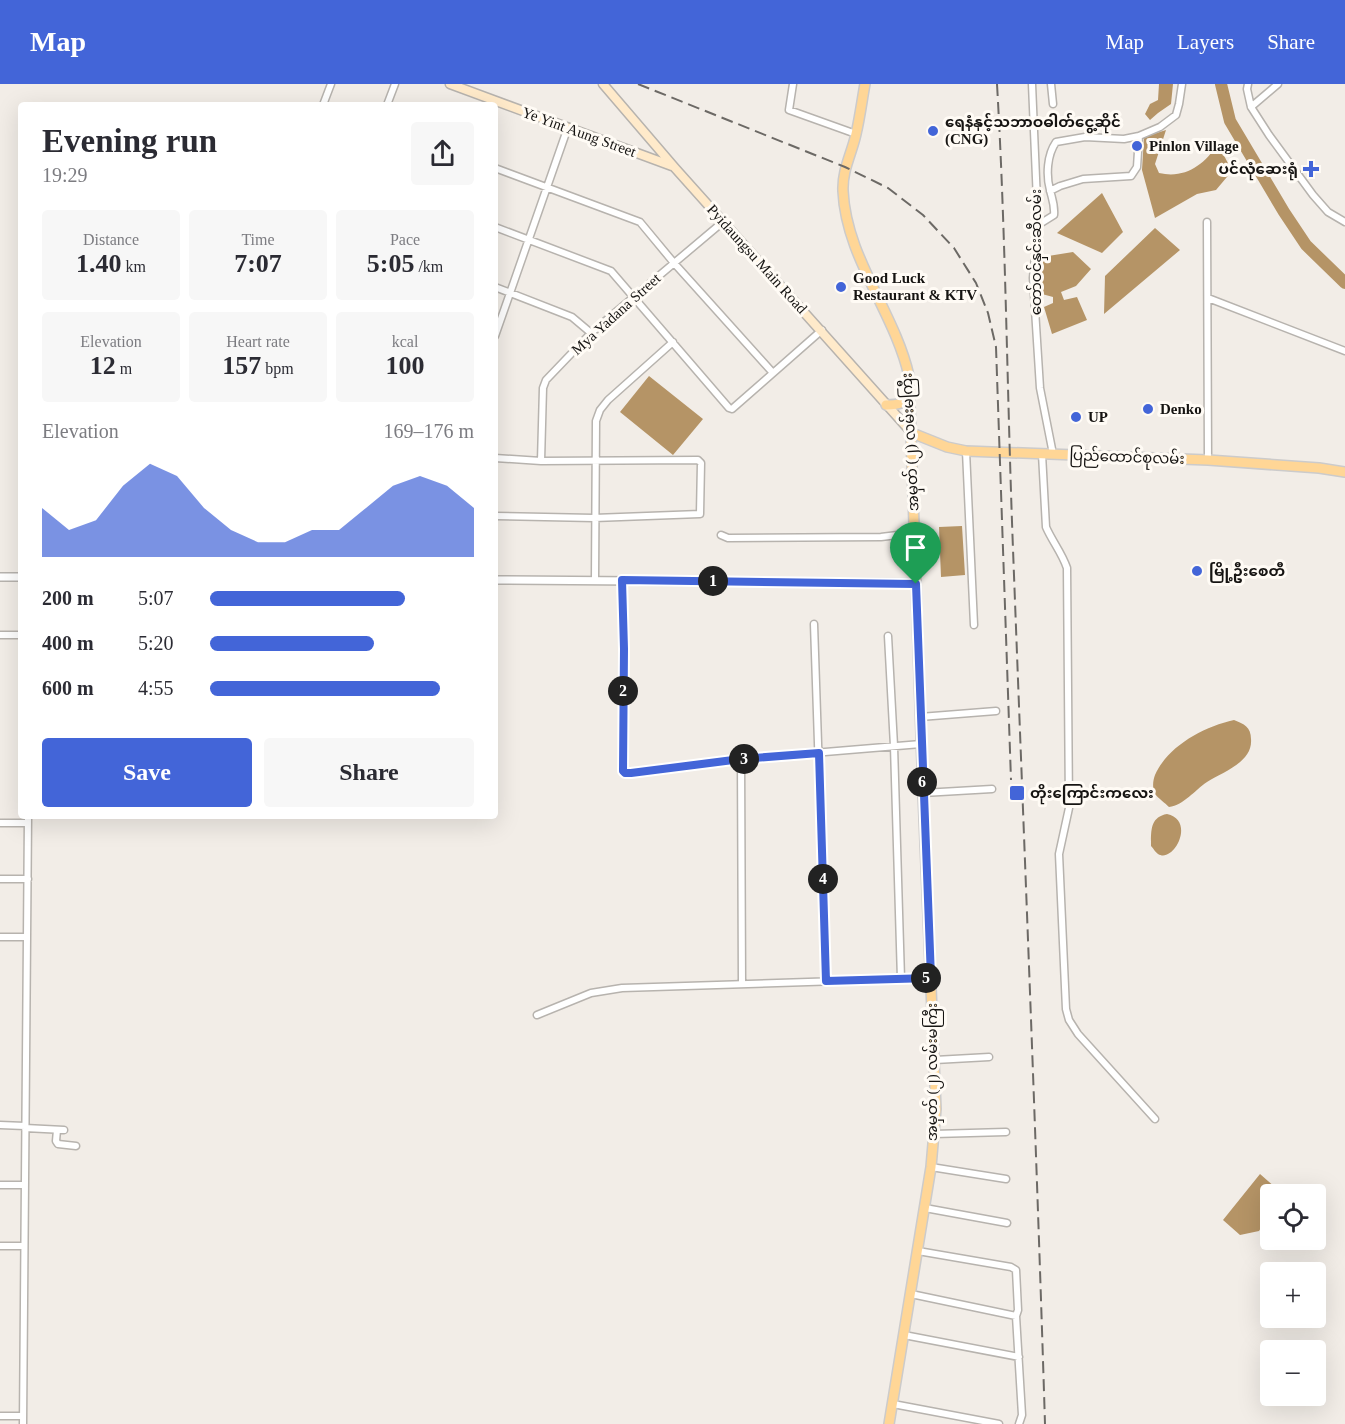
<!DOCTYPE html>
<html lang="en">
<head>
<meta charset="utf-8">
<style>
	:root { --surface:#fff; --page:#f7f7f7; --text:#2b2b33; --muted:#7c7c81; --accent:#4365d8 }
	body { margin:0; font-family:"Times New Roman","Noto Sans Myanmar",serif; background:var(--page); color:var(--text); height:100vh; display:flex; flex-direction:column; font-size:22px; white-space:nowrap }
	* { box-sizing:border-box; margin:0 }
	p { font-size:20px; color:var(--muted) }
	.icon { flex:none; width:33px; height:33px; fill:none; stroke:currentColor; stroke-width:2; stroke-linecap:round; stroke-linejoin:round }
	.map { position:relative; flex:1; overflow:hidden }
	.panel { position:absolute; left:18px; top:18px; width:480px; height:717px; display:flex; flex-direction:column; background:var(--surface); border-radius:6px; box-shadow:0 6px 24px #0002 }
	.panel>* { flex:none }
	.tools { position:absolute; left:1260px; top:1100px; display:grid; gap:12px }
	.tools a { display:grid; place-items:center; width:66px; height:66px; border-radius:6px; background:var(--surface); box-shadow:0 6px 24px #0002; font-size:30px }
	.pin { position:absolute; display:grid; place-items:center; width:51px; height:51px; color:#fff; margin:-62px -26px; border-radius:50% 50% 50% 0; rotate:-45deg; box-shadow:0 0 6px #0007 }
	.pin .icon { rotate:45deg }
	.km { position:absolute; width:30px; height:30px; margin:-15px; border-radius:50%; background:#222; color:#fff; font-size:16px; line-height:30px; text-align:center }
	.round { display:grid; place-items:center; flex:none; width:63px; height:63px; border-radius:6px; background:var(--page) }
	.headline { display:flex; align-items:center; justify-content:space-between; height:102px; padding:0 24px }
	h1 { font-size:33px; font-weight:800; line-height:45px }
	.stats { display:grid; grid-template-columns:repeat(3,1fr); gap:9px; height:102px; padding:6px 24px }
	.stats div { display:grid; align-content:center; border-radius:6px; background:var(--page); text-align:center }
	.stats b { font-size:26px; font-weight:800 }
	.stats small { font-size:16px; font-weight:400 }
	.stats p { font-size:16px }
	.chart { height:168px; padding:12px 24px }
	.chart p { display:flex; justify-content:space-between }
	.chart svg { width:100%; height:108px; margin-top:6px; fill:var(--accent); opacity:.7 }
	.button { display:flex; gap:12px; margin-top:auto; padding:12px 24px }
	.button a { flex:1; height:69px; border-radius:6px; background:var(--accent); color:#fff; font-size:24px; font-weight:800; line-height:69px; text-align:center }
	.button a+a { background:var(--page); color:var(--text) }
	ul { padding:0 24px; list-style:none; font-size:20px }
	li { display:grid; grid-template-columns:96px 72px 1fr; align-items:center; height:45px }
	li i { height:15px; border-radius:8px; background:var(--accent) }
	header { display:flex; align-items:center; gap:36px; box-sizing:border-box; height:84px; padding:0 30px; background:var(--accent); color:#fff }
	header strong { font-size:28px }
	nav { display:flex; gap:33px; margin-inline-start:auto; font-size:21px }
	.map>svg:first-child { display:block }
	.water { fill:#b59466 }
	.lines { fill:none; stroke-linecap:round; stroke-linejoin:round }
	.river { stroke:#b59466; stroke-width:12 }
	.minor-casing { stroke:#b7b3ae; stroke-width:9 }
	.tertiary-casing { stroke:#b7b3ae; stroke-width:10 }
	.secondary-casing { stroke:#b7b3ae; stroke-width:11 }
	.primary-casing { stroke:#cccbcb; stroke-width:12 }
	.minor { stroke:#fff; stroke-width:6 }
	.tertiary { stroke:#fff; stroke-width:7 }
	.secondary { stroke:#ffeaca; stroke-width:8 }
	.primary { stroke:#ffd696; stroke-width:9 }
	.rail { stroke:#6c6965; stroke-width:2; stroke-dasharray:12 6; stroke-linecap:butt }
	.route-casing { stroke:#fff; stroke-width:12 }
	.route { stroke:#4365d8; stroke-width:8 }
	.poi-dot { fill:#4365d8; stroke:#fffbf5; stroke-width:2 }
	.labels { text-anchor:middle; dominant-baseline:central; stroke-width:6; stroke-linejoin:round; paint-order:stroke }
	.poi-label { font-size:15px; font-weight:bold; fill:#161412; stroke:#fffbf5; text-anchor:start }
	.street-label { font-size:15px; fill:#161412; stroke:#fffbf5 }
</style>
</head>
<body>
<header>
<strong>Map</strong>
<nav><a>Map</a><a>Layers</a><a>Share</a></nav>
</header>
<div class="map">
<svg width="1345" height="1340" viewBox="0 0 1345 1340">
	<rect width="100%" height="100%" fill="#f2ede7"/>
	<path class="water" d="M 1159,0 L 1173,0 L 1171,20 L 1158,29 L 1150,36 L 1145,30 L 1150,20 L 1158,16 Z
		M 1166,46 L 1155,80 L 1159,89 C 1185,95 1204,81 1218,60 L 1232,87 L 1216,106 L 1197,110 L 1155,134 L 1142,86 L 1144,53 Z
		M 1102,109 L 1123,148 L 1102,169 L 1057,149 Z
		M 1155,144 L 1180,166 L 1104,230 L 1105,192 Z
		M 1073,168 L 1091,185 L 1076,202 L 1061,208 L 1064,216 L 1077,213 L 1087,236 L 1052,250 L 1044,223 L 1053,219 L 1053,213 L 1042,210 L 1042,173 Z
		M 649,292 L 703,335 L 673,371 L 620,328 Z
		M 962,442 L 965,491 L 941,493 L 939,443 Z
		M 1234,636 C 1244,640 1251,643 1251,655 C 1253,678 1223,688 1207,698 C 1195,706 1184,721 1169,723 C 1165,719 1158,714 1155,710 C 1152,704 1153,696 1155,691 C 1168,662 1203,643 1234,636 Z
		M 1167,730 C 1196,736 1174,780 1158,770 C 1155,768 1154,765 1151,762 C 1151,747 1150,733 1167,730 Z
		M 1260,1090 L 1283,1110 L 1270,1110 L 1270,1130 L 1259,1147 L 1240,1151 L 1223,1136 Z"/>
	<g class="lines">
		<path class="river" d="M 1221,0 L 1230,37 L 1284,128 L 1306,161 L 1345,199"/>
		<defs>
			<path id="minor" d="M 793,0 L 789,26 L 856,50
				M 1032,0 L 1038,141 L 1033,194 L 1040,304 L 1053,370
				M 1051,0 L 1053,20
				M 1248,0 L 1247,5 L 1251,23 L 1269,51 L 1313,111 L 1328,128 L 1345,138
				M 323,21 L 331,0
				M 387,21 L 395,0
				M 1251,23 L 1278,0
				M 495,84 L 640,138 L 674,179 L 773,289
				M 1050,107 L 1060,102 L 1083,95 L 1131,92 L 1137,83 L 1139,52
				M 1207,138 L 1208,376
				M 1038,141 L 1054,131 C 1055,121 1052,115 1050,106 C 1046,91 1047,71 1056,58 L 1085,53 L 1124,55 L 1139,52 L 1160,43 L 1176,31 L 1179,20 L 1182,0
				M 495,143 L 611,187 L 729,324 L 732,325 L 822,246
				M 495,203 L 572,233 L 591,249
				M 1208,214 L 1345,267
				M 495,252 L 568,43
				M 966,367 L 974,541
				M 1042,370 L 1046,443 C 1052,457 1062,469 1067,484 L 1069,724 L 1059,770 L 1066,925 L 1069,936 L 1078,950 L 1155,1035
				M 495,374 L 541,377 L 698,376 L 701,379 L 700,430 L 594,434 L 495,432
				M 541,377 L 543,304 L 546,296 L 591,249 L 724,137
				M 721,451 L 728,454 L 881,453 L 914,449
				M 595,496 L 596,337 L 600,326 L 608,316 L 673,258
				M 622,496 L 624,565 L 622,682 L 625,689 L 741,675 L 921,660
				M 814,540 L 826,897
				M 0,551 L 21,551
				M 888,552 L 894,662 L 901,895
				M 920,633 L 996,627
				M 741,675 L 742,900
				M 923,709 L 992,705
				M 0,739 L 28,739
				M 0,795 L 28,795
				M 0,853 L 27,853
				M 537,931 L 591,909 L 622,904 L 931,894
				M 935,976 L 989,973
				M 0,1041 L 25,1042
				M 25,1044 L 64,1046
				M 57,1046 L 56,1057 L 58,1060 L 76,1062
				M 934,1050 L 1006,1048
				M 931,1083 L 1006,1095
				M 0,1101 L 24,1101
				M 925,1124 L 1007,1139
				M 0,1162 L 24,1162
				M 918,1167 L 1011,1183 L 1016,1186 L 1018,1226 L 1016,1232 L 1022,1331 L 1019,1340
				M 911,1210 L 1016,1232
				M 904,1251 L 1019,1273
				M 893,1320 L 999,1340
				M 0,1332 L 23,1332
				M 23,1340 L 28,732"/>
			<path id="tertiary" d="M 0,493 L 21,493
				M 495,496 L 916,499"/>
			<path id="secondary" d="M 450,0 L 672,82
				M 603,0 L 675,84 L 912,349"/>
			<path id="primary" d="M 865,0 C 862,16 860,33 856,50 C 852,69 842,86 843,107 C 846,174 895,229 909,292 L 923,709 L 936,1025 L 931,1083 L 889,1340
				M 886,321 C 899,321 904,320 911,308
				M 912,349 L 947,363 L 966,367 L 1208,376 L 1319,384 L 1345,388"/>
		</defs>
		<use href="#minor" class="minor-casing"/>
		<use href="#tertiary" class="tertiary-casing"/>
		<use href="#secondary" class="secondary-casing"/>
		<use href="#primary" class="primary-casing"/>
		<use href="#minor" class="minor"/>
		<use href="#tertiary" class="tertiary"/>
		<use href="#secondary" class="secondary"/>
		<use href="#primary" class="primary"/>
		<path class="rail" d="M 638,0 L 845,83 L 888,104 L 923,131 L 954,164 L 976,199 L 988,229 L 996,263 L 1011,696
			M 997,0 C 1006,155 1007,310 1013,465 C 1024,756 1036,1048 1045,1340"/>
	</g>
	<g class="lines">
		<defs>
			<path id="route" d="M 622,496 L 916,500 L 931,894 L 826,897 L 819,669 L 741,675 L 631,689 L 625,689 L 623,687 L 624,565 Z"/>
		</defs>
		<use href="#route" class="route-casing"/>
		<use href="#route" class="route"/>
	</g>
	<g class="poi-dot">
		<circle cx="933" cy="47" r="6"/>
		<circle cx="1137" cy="62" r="6"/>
		<path d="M1308 76h6v6h6v6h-6v6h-6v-6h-6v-6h6z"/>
		<circle cx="841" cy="203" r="6"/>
		<circle cx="1148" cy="325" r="6"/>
		<circle cx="1076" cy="333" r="6"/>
		<circle cx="1197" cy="487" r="6"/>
		<rect x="1009" y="701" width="16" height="16" rx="3"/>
	</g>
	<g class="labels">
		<g class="poi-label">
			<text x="945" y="38">ရေနံနှင့်သဘာဝဓါတ်ငွေ့ဆိုင်<tspan x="945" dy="17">(CNG)</tspan></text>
			<text x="1149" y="62">Pinlon Village</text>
			<text x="1298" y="85" text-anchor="end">ပင်လုံဆေးရုံ</text>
			<text x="853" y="194">Good Luck<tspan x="853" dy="17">Restaurant &amp; KTV</tspan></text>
			<text x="1160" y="325">Denko</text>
			<text x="1088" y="333">UP</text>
			<text x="1209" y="487">မြို့ဦးစေတီ</text>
			<text x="1030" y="709">တိုးကြောင်းကလေး</text>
		</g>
		<g class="street-label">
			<text transform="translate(579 48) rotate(20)">Ye Yint Aung Street</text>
			<text transform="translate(1036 168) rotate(-90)">တော်ဝင်နှင်းဆီလမ်း</text>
			<text transform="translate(757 175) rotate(48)">Pyidaungsu Main Road</text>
			<text transform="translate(616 230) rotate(-42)">Mya Yadana Street</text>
			<text transform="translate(910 358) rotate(-93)">အမှတ် (၂) လမ်းမကြီး</text>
			<text transform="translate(1127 373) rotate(2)">ပြည်ထောင်စုလမ်း</text>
			<text transform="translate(932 988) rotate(-90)">အမှတ် (၂) လမ်းမကြီး</text>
		</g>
	</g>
</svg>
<div class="tools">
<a><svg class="icon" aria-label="locate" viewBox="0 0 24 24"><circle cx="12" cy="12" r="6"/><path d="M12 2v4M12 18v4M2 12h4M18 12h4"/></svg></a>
<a>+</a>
<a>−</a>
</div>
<div class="pin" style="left:916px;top:500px;background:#1e9e55"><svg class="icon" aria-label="arrive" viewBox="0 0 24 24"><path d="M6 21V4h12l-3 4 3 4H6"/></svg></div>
<b class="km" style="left:713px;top:497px">1</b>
<b class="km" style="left:623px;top:607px">2</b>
<b class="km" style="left:744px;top:675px">3</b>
<b class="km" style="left:823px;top:795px">4</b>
<b class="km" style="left:926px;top:894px">5</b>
<b class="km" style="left:922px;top:698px">6</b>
<section class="panel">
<div class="headline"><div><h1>Evening run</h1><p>19:29</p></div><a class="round"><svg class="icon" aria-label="share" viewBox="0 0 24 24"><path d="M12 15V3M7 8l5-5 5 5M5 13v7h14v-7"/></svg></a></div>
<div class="stats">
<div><p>Distance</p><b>1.40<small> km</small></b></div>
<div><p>Time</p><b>7:07</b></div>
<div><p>Pace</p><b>5:05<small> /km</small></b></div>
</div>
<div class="stats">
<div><p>Elevation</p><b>12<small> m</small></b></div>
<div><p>Heart rate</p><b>157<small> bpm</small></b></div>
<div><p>kcal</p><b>100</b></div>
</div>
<div class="chart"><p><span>Elevation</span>169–176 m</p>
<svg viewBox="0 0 160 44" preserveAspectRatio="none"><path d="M0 44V24L10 33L20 29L30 15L40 6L50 11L60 24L70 33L80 38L90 38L100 33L110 33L120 24L130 15L140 11L150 15L160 24V44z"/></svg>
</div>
<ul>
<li><b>200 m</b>5:07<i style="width:74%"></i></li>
<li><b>400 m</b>5:20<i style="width:62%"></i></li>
<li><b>600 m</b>4:55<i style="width:87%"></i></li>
</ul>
<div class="button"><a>Save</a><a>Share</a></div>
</section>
</div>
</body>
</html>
